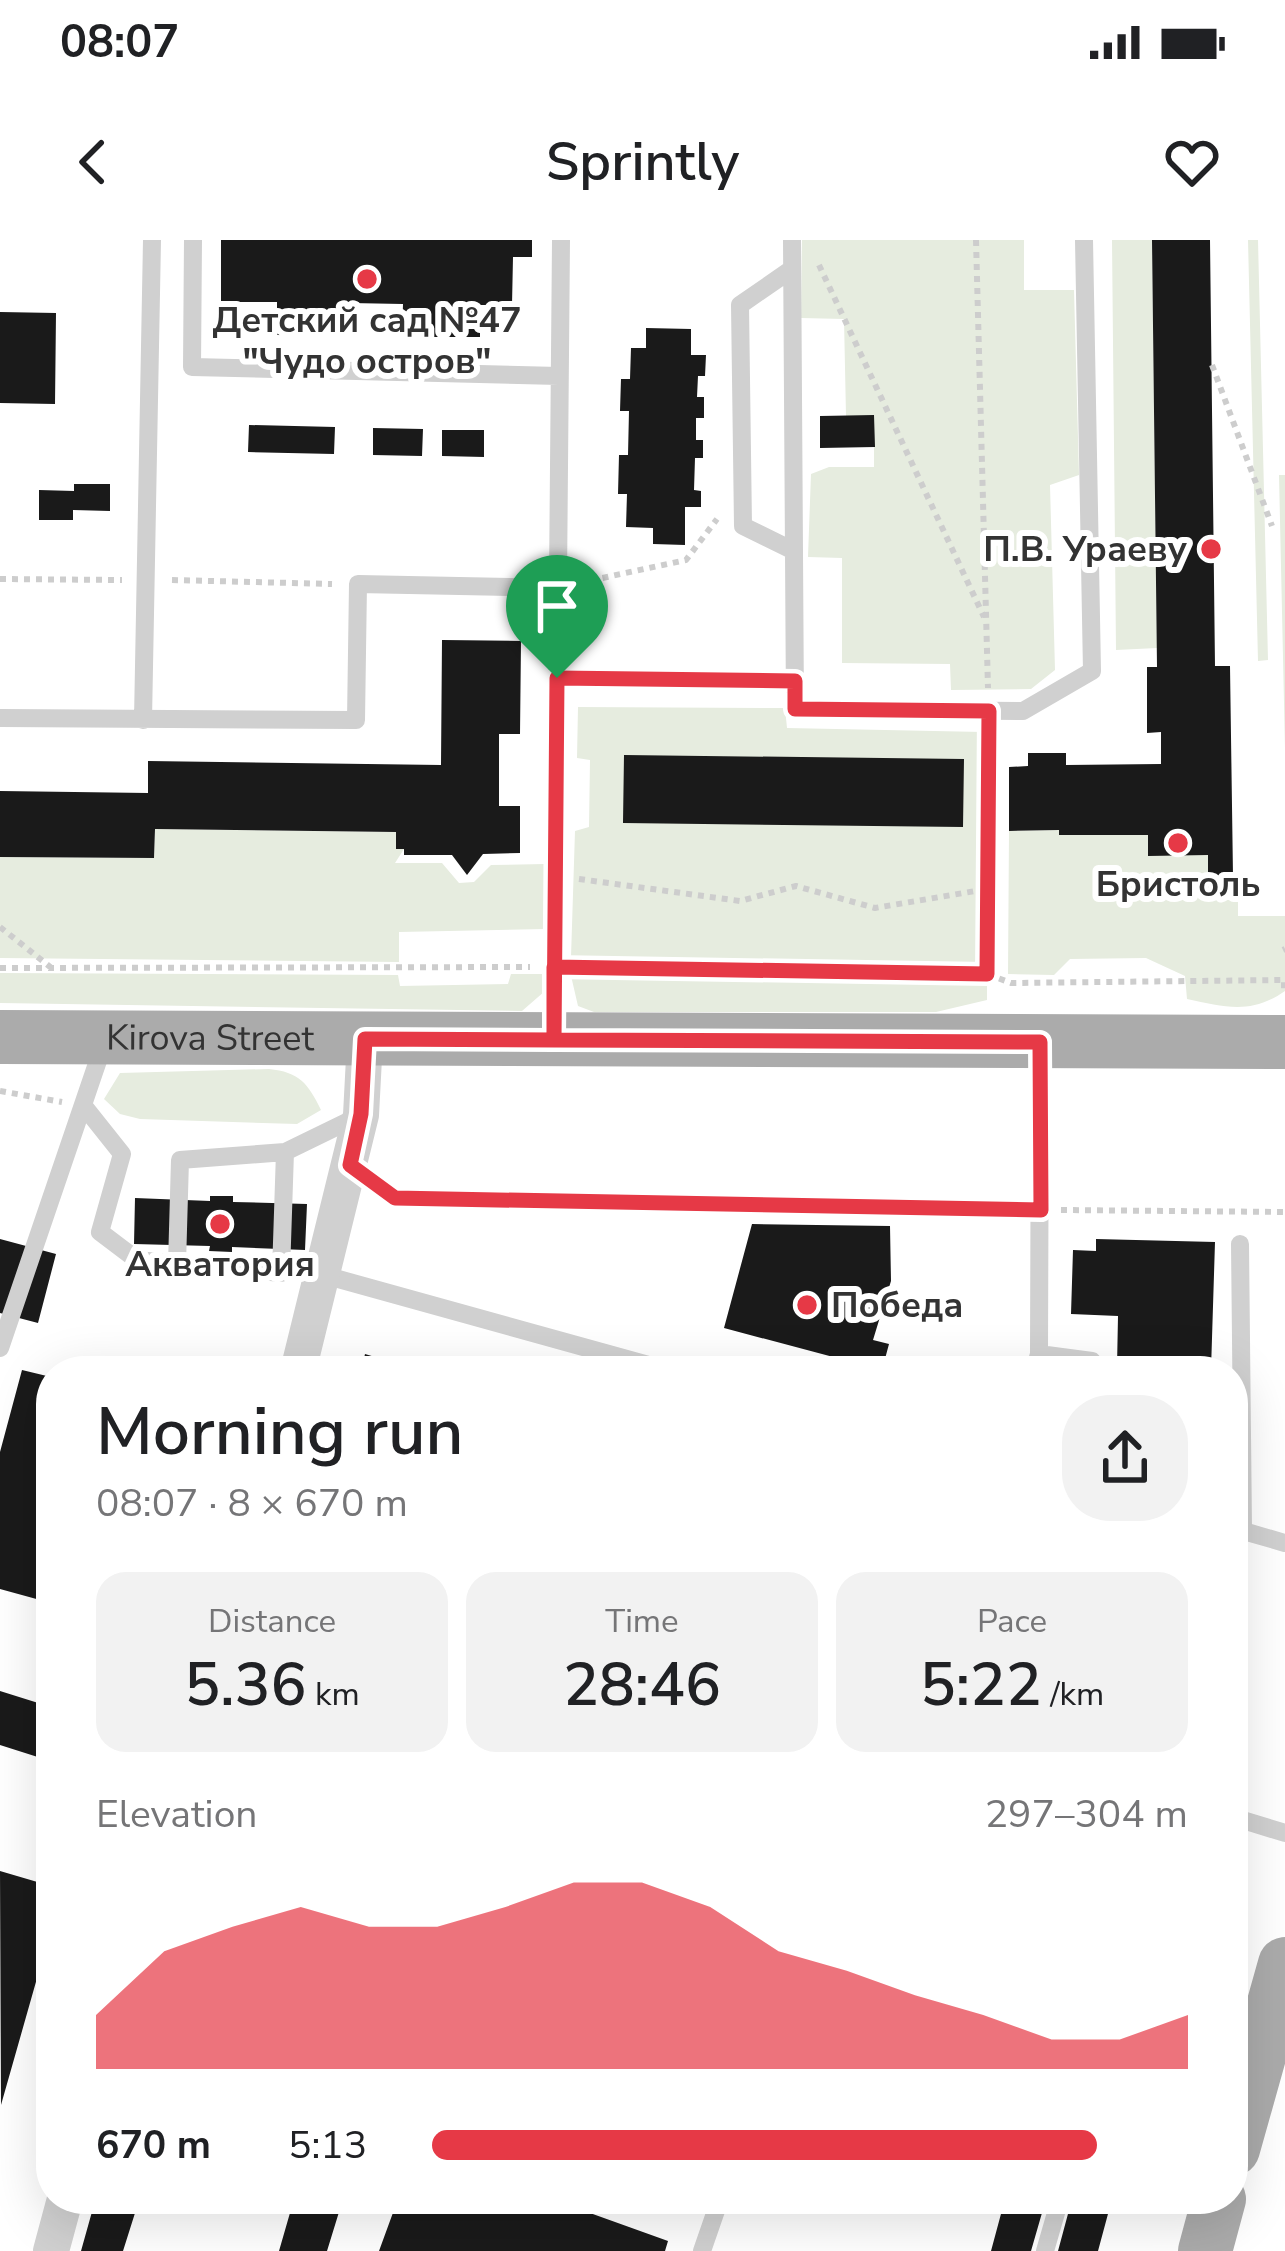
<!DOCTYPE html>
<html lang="en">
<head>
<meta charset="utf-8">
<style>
	:root { --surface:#fff; --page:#f2f2f2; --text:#202124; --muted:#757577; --accent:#e63946 }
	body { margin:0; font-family:"Nunito Sans",sans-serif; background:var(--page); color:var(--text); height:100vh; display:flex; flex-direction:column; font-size:45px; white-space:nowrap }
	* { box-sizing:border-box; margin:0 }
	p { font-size:39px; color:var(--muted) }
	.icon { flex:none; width:66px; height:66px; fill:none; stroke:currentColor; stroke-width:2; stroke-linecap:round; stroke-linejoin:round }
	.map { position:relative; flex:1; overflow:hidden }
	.drawer { position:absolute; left:36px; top:1116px; width:1212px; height:858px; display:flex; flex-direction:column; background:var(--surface); border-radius:48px; box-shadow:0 12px 48px #0002 }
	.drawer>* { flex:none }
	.pin { position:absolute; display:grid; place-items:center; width:102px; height:102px; color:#fff; margin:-123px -51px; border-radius:50% 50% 50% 0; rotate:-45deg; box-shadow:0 0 12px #0007 }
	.pin .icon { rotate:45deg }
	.round { display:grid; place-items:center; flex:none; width:126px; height:126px; border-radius:48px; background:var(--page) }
	.overview { display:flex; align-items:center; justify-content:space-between; height:204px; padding:0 60px }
	h1 { font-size:66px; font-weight:600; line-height:90px }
	.figures { display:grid; grid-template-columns:repeat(3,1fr); gap:18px; height:204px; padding:12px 60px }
	.figures div { display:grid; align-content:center; border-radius:30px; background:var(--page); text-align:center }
	.figures b { font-size:60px; font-weight:600 }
	.figures small { font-size:33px; font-weight:400 }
	.figures p { font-size:33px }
	.chart { height:336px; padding:24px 60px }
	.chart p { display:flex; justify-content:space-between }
	.chart svg { width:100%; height:216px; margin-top:12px; fill:var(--accent); opacity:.7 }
	ul { padding:0 60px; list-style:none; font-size:39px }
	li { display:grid; grid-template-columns:192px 144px 1fr; align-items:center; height:90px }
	li i { height:30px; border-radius:15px; background:var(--accent) }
	.status { display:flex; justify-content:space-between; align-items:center; height:84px; padding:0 60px; background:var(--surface); direction:ltr }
	.status svg { height:33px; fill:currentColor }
	header { display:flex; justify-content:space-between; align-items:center; height:156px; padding:0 60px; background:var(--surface); font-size:54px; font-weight:600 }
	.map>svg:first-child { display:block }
	.green { fill:#e6ecdf }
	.building { fill:#1a1a1a }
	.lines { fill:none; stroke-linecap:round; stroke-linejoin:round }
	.path { stroke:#cdcdcd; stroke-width:6; stroke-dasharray:6 6; stroke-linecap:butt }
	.lane { stroke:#d0d0d0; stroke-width:18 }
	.street { stroke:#d0d0d0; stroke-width:36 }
	.primary { stroke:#ababab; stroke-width:54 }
	.route-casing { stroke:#fff; stroke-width:24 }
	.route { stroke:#e63946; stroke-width:15 }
	.poi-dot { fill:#e63946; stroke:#fff; stroke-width:4.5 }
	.labels { text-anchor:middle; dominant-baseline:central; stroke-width:12; stroke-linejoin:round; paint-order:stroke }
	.poi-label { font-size:36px; font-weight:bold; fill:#333; stroke:#fff }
	.street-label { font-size:36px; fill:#333; stroke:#fff }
</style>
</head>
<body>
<div class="status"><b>08:07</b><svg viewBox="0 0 49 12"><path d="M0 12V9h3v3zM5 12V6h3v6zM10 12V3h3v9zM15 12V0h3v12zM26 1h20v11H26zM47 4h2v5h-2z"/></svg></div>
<header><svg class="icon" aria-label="back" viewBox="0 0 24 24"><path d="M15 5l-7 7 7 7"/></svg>Sprintly<svg class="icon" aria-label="heart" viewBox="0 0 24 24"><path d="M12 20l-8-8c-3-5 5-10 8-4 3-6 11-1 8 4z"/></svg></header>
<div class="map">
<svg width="1285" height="2011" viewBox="0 0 1285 2011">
	<rect width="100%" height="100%" fill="#fff"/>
	<path class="green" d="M 802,0 L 1024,0 L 1024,50 L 1074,50 L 1079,235 L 1050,245 L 1055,430 L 1031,449 L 951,450 L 950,424 L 842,423 L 842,318 L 808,317 L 811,234 L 829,227 L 874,227 L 874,176 L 846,176 L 844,79 L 801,78 Z
		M 1112,0 L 1152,0 L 1157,408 L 1116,410 Z
		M 1248,0 L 1258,0 L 1268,420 L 1258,421 Z
		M 1279,235 L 1285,235 L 1285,508 Z
		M 578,467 L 785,468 L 787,488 L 983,492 L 980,725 L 571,717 L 575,591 L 589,587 L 590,520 L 577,518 Z
		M 155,589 L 396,592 L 396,609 L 404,609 L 395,623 L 442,623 L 459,643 L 474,642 L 491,625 L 545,624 L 545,689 L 399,692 L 399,722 L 0,718 L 0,617 L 154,618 Z
		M 1059,590 L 1060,595 L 1148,595 L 1208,615 L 1209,660 L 1238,660 L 1238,676 L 1285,676 L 1285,751 C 1251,775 1225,767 1187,759 L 1185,736 L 1146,718 L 1070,719 L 1054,735 L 1008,734 L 1009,591 Z
		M 569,727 L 987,734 L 987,760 L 936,772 L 594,772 L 578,766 Z
		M 0,733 L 398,735 L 400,746 L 508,744 L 511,734 L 544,734 L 545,751 L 522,771 L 0,763 Z
		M 269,829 C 299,832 308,843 321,870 L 297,884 L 140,879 L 120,874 L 104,859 L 120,833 Z"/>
	<path class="building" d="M 221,0 L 532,0 L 532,17 L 513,17 L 512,65 L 480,65 L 480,97 L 402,97 L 403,64 L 350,63 L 350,96 L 277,95 L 277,62 L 221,62 Z
		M 1152,0 L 1210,0 L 1215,426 L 1230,426 L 1233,636 L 1208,636 L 1208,615 L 1148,616 L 1148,595 L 1059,595 L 1059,590 L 1009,591 L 1009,527 L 1028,526 L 1028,513 L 1066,513 L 1066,525 L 1161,524 L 1161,492 L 1147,493 L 1147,427 L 1157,427 Z
		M 0,72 L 56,73 L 55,164 L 0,163 Z
		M 646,88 L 691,89 L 691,115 L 706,115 L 705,136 L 698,136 L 697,157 L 704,157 L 704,178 L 696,178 L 696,200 L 703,200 L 703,218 L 695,218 L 694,250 L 701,251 L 701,267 L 685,267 L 685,305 L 653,304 L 653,288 L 626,287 L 627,254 L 618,254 L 619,215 L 628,215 L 629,171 L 620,171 L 621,139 L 630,139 L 631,108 L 646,108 Z
		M 874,175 L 875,207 L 820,208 L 820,176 Z
		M 249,185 L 335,187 L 334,214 L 248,212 Z
		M 373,188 L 423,189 L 422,216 L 373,215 Z
		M 442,190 L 484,190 L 484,217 L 442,216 Z
		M 74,244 L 110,244 L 110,271 L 73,270 L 73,280 L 39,280 L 39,250 L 74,251 Z
		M 442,400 L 521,401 L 520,494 L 499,494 L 499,566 L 520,566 L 520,613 L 483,614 L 467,635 L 452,615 L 404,615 L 404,609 L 396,609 L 396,592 L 155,589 L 154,618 L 0,617 L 0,551 L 148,553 L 148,521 L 441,525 Z
		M 624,515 L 964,519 L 963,587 L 623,583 Z
		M 210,956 L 233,956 L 233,962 L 307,964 L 305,1010 L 232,1007 L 232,1012 L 209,1011 L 210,1006 L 134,1004 L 135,958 L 210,961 Z
		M 752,984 L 890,986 L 891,1041 L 873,1100 L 889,1104 L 882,1130 L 724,1088 Z
		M 0,999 L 56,1014 L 38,1083 L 0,1073 Z
		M 1096,999 L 1215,1002 L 1211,1130 L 1117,1127 L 1118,1076 L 1071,1074 L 1073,1010 L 1096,1011 Z
		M 365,1114 L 418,1130 L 417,1131 L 361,1131 Z
		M 22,1130 L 51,1137 L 51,1363 L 0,1349 L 0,1212 Z
		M 0,1451 L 51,1467 L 51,1498 L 44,1519 L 0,1505 Z
		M 0,1631 L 51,1646 L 51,1689 L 1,1865 Z
		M 294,1959 L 343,1959 L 327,2011 L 279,2011 Z
		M 398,1959 L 551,1959 L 668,2001 L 665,2011 L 379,2011 Z
		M 1005,1959 L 1046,1959 L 1031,2011 L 991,2011 Z
		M 1072,1959 L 1112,1959 L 1098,2011 L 1058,2011 Z
		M 95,1961 L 135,1973 L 123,2011 L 81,2011 Z"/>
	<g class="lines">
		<path class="path" d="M 976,0 L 988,448
			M 819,25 L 984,377
			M 1212,125 L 1272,286
			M 0,339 L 122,340
			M 172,340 L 332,344
			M 579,343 L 686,320 L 717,279
			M 579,639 L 740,661 L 796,646 L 875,668 L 987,649
			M 0,687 L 54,730
			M 1283,710 L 1285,709
			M 580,727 L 987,734 L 1011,743 L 1284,740 L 1284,752
			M 0,728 L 530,727
			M 987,734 L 988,491
			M 0,851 L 62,862
			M 375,944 L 395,958 L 1017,969
			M 1061,970 L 1285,972"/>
		<path class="lane" d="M 193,0 L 192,127 L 559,136
			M 792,0 L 795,469 L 1023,471 L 1092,431 L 1084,0
			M 792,29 L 740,65 L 743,286 L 794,311
			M 557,438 L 795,441
			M 0,478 L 356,480 L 358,344 L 558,348
			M 143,480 L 152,0
			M 554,795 L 561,0
			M 83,865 L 122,914 L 100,992 L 137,1020 L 281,1033 L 285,912 L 361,875
			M 1240,1004 L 1243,1290
			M 177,1024 L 180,920 L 285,912
			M 324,1035 L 670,1131
			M 0,1108 L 103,806
			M 1039,1114 L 1092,1121
			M 1034,1131 L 1039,1114 L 1040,807
			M 1233,1288 L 1285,1303
			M 1233,1577 L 1285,1593
			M 151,1959 L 154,1960
			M 702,2011 L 720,1959
			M 1045,2011 L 1060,1959"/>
		<path class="street" d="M 298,1131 L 361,875 L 365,799
			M 51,2011 L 65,1959"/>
		<g class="primary">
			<path id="s1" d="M 0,797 L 1285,802"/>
			<path d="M 1233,1909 L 1285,1724"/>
			<path d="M 1205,2011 L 1219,1959"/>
		</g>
	</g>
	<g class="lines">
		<defs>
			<path id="route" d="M 557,438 C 556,559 555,679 554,800 L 365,799 L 361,874 L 350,925 L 395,958 L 1041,970 L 1040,802 L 554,800 L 554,727 L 987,734 L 989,471 L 795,469 L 795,441 L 557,438"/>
		</defs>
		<use href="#route" class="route-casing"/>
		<use href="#route" class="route"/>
	</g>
	<g class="poi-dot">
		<circle cx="367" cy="39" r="12"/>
		<circle cx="1211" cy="309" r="12"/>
		<circle cx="1178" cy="603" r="12"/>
		<circle cx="220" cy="984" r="12"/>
		<circle cx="807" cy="1065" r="12"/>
	</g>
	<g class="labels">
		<g class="poi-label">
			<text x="367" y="80">Детский сад №47<tspan x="367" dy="41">"Чудо остров"</tspan></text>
			<text x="1187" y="309" text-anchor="end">П.В. Ураеву</text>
			<text x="1178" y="644">Бристоль</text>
			<text x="220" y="1024">Акватория</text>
			<text x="831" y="1065" text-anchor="start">Победа</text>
		</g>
		<g class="street-label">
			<text stroke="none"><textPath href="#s1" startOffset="210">Kirova Street</textPath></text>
		</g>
	</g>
</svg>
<div class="pin" style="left:557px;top:438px;background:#1e9e55"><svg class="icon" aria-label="arrive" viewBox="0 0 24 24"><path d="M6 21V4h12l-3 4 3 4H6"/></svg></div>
<section class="drawer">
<div class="overview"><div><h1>Morning run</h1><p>08:07 · 8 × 670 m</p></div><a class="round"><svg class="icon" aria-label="share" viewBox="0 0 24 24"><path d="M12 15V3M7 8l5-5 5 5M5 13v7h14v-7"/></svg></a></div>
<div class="figures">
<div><p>Distance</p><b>5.36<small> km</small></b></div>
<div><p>Time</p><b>28:46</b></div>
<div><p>Pace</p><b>5:22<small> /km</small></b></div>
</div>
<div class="chart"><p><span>Elevation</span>297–304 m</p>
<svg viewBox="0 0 160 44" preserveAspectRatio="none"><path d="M0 44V33L10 20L20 15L30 11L40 15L50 15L60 11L70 6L80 6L90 11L100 20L110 24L120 29L130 33L140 38L150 38L160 33V44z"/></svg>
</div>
<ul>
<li><b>670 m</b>5:13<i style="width:88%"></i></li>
</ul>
</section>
</div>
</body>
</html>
